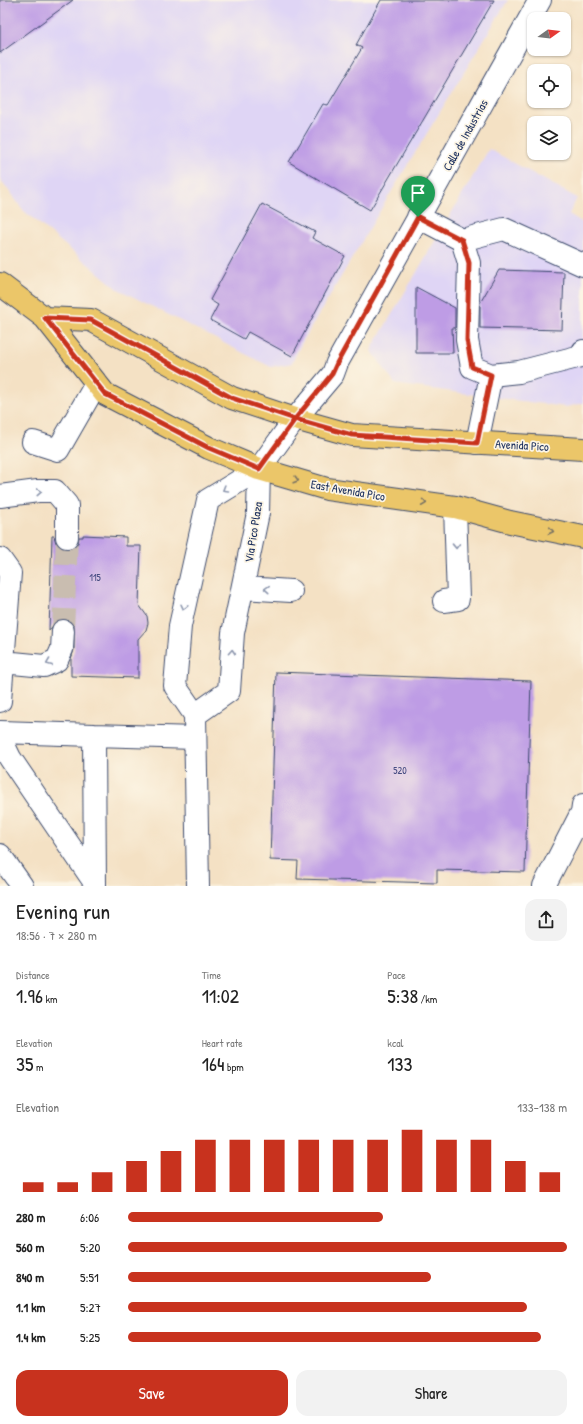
<!DOCTYPE html>
<html lang="en">
<head>
<meta charset="utf-8">
<style>
	:root { --surface:#fff; --page:#f2f2f2; --text:#222; --muted:#767676; --accent:#c8321e }
	body { margin:0; font-family:"Patrick Hand",sans-serif; background:var(--page); color:var(--text); height:100vh; display:flex; flex-direction:column; font-size:15px; white-space:nowrap }
	* { box-sizing:border-box; margin:0 }
	p { font-size:13px; color:var(--muted) }
	.icon { flex:none; width:22px; height:22px; fill:none; stroke:currentColor; stroke-width:2; stroke-linecap:round; stroke-linejoin:round }
	.map { position:relative; height:886px; overflow:hidden }
	.sheet { display:flex; flex-direction:column; background:var(--surface); flex:1 }
	.sheet>* { flex:none }
	.needle { width:26px; rotate:75deg }
	.buttons { position:absolute; left:527px; top:12px; display:grid; gap:8px }
	.buttons a { display:grid; place-items:center; width:44px; height:44px; border-radius:8px; background:var(--surface); box-shadow:0 1px 3px #0004; font-size:20px }
	.pin { position:absolute; display:grid; place-items:center; width:34px; height:34px; color:#fff; margin:-41px -17px; border-radius:50% 50% 50% 0; rotate:-45deg; box-shadow:0 0 4px #0007 }
	.pin .icon { rotate:45deg }
	.round { display:grid; place-items:center; flex:none; width:42px; height:42px; border-radius:12px; background:var(--page) }
	.overview { display:flex; align-items:center; justify-content:space-between; height:68px; padding:0 16px }
	h1 { font-size:22px; font-weight:600; line-height:30px }
	.metrics { display:grid; grid-template-columns:repeat(3,1fr); gap:6px; height:68px; padding:4px 16px }
	.metrics div { display:grid; align-content:center }
	.metrics b { font-size:20px; font-weight:600 }
	.metrics small { font-size:11px; font-weight:400 }
	.metrics p { font-size:11px }
	.chart { height:112px; padding:8px 16px }
	.chart p { display:flex; justify-content:space-between }
	.chart svg { width:100%; height:72px; margin-top:4px; stroke:var(--accent); stroke-width:6 }
	.primary-button { display:flex; gap:8px; margin-top:auto; padding:8px 16px }
	.primary-button a { flex:1; height:46px; border-radius:12px; background:var(--accent); color:#fff; font-size:16px; font-weight:600; line-height:46px; text-align:center }
	.primary-button a+a { background:var(--page); color:var(--text) }
	ul { padding:0 16px; list-style:none; font-size:13px }
	li { display:grid; grid-template-columns:64px 48px 1fr; align-items:center; height:30px }
	li i { height:10px; border-radius:5px; background:var(--accent) }
	.map>svg:first-child { display:block }
	.built { fill:#dfd5f5 }
	.building { fill:#be9ce5 }
	.lines { fill:none; stroke-linecap:round; stroke-linejoin:round }
	.minor-tunnel { stroke:#c9bdb0; stroke-width:22; stroke-dasharray:22 11; stroke-linecap:butt }
	.minor-casing { stroke:#3c4a6d; stroke-width:24 }
	.major-casing { stroke:#3c4a6d; stroke-width:24 }
	.minor { stroke:#fff; stroke-width:22 }
	.major { stroke:#ebc669; stroke-width:22 }
	.oneway { stroke:#797363 }
	.oneway2 { stroke:#8d97ae }
	.route-casing { stroke:#fff; stroke-width:8 }
	.route { stroke:#c8321e; stroke-width:5 }
	.labels { text-anchor:middle; dominant-baseline:central; stroke-width:3.5; stroke-linejoin:round; paint-order:stroke }
	.number-label { font-size:10px; fill:#444a80 }
	.street-label { font-size:12px; fill:#1b2f5e; stroke:#fcf5e5 }
</style>
</head>
<body>
<div class="map">
<svg width="583" height="886" viewBox="0 0 583 886">
	<rect width="100%" height="100%" fill="#fcf5e5"/>
	<filter id="ink" filterUnits="userSpaceOnUse"><feTurbulence type="fractalNoise" baseFrequency=".025" numOctaves="2"/><feDisplacementMap in="SourceGraphic" scale="8" xChannelSelector="R" yChannelSelector="G"/><feConvolveMatrix kernelMatrix="1 2 1 2 8 2 1 2 1" color-interpolation-filters="sRGB"/></filter>
	<filter id="wash" filterUnits="userSpaceOnUse"><feTurbulence type="fractalNoise" baseFrequency=".012" numOctaves="4" result="noise"/><feDisplacementMap in="SourceGraphic" scale="16" xChannelSelector="R" yChannelSelector="G"/><feGaussianBlur stdDeviation="0.9" result="paint"/><feColorMatrix in="noise" values="0 0 0 0 0 0 0 0 0 0 0 0 0 0 0 0 0 1.4 0 .05"/><feComposite in="paint" operator="in"/></filter>
	<g filter="url(#wash)">
		<rect width="100%" height="100%" fill="#f4e1c4"/>
		<path class="built" d="M 0,0 L 508,0 L 390,194 L 300,346 L 292,363 L 271,367 L 118,289 L 24,211 L 0,179 Z
			M 489,149 L 577,198 L 569,214 L 583,223 L 583,403 L 566,407 L 395,384 L 371,350 Z"/>
		<g id="blocks">
			<path class="building" d="M 0,0 L 73,0 L 0,53 Z
				M 381,0 L 494,0 L 370,210 L 289,162 L 323,104 L 328,105 L 362,48 L 356,45 Z
				M 262,204 L 315,232 L 312,238 L 345,256 L 292,356 L 248,332 L 244,339 L 210,320 L 218,305 L 210,300 Z
				M 499,270 L 564,272 L 562,330 L 480,328 L 480,303 Z
				M 416,287 L 455,308 L 455,328 L 452,328 L 453,353 L 416,353 Z
				M 83,535 L 126,537 L 126,546 L 141,546 L 139,605 L 147,616 L 148,623 L 146,630 L 138,639 L 138,678 L 71,676 L 71,659 L 74,650 L 74,626 L 70,621 L 63,619 L 57,620 L 49,631 L 52,536 L 54,536 L 56,543 L 60,548 L 67,549 L 74,548 L 78,543 L 79,537 L 83,537 Z
				M 276,672 L 531,681 L 525,872 L 437,870 L 437,883 L 297,879 L 298,861 L 270,860 Z"/>
		</g>
	</g>
	<g filter="url(#ink)">
		<use href="#blocks" fill-opacity="0" stroke="#3c4a6d" stroke-width="1"/>
		<g class="lines">
			<path class="minor-tunnel" d="M 63,631 L 67,537"/>
			<defs>
				<path id="minor" d="M 418,217 L 462,240 L 469,263 L 467,340 L 472,367 L 491,375 L 477,443
					M 462,240 L 504,229 L 583,265
					M 491,375 L 519,372 L 581,356 L 583,351
					M 33,442 L 58,450 L 96,384
					M 0,496 L 38,491 L 55,491 L 67,505 L 67,537
					M 0,559 L 10,573 L 0,701
					M 243,588 L 291,591
					M 444,601 L 458,599 L 455,507
					M 3,662 L 44,666 L 57,660 L 62,649 L 63,631
					M 195,715 L 229,691 L 233,633 L 258,513 L 259,469
					M 0,732 L 94,735 L 95,886
					M 94,735 L 195,738
					M 0,737 L 10,758 L 95,883
					M 0,855 L 22,886
					M 198,886 L 195,715 L 175,686 L 180,626 L 208,500 L 259,469 L 295,419 L 333,374 L 337,363 L 540,0
					M 544,886 L 582,812 L 583,805"/>
				<path id="major" d="M 0,284 L 45,318 L 105,394 L 209,448 L 259,469 L 327,489 L 455,507 L 510,522 L 583,537
					M 45,318 L 91,320 L 232,398 L 295,419 L 352,435 L 583,449"/>
			</defs>
			<use href="#minor" class="minor-casing"/>
			<use href="#major" class="major-casing"/>
			<use href="#minor" class="minor"/>
			<use href="#major" class="major"/>
		</g>
		<defs><path id="oneway-chevron" d="M-2-3.5L2.5 0L-2 3.5" fill="none" stroke-width="1.6" stroke-linecap="round" stroke-linejoin="round"/></defs>
		<g class="oneway">
			<use href="#oneway-chevron" transform="translate(296 480) rotate(16)"/>
			<use href="#oneway-chevron" transform="translate(424 503) rotate(8)"/>
			<use href="#oneway-chevron" transform="translate(551 531) rotate(12)"/>
		</g>
		<g class="oneway2">
			<use href="#oneway-chevron" transform="translate(225 489) rotate(149)"/>
			<use href="#oneway-chevron" transform="translate(39 492) rotate(-3)"/>
			<use href="#oneway-chevron" transform="translate(456 546) rotate(88)"/>
			<use href="#oneway-chevron" transform="translate(267 589) rotate(-176)"/>
			<use href="#oneway-chevron" transform="translate(184 607) rotate(103)"/>
			<use href="#oneway-chevron" transform="translate(232 652) rotate(-86)"/>
			<use href="#oneway-chevron" transform="translate(49 663) rotate(159)"/>
		</g>
	</g>
	<g class="lines" filter="url(#ink)">
		<defs>
			<path id="route" d="M 418,217 L 337,363 L 332,374 L 295,419 L 259,469 L 209,448 L 105,394 L 45,318 L 91,320 L 232,398 L 295,419 L 352,435 L 477,443 L 491,375 L 472,367 L 467,340 L 469,263 L 462,240 L 418,217"/>
		</defs>
		<use href="#route" class="route-casing"/>
		<use href="#route" class="route"/>
	</g>
	<g class="labels">
		<g class="number-label">
			<text x="95" y="577">115</text>
			<text x="400" y="770">520</text>
		</g>
		<g class="street-label">
			<text transform="translate(465 135) rotate(-61)">Calle de Industrias</text>
			<text transform="translate(522 445) rotate(3)">Avenida Pico</text>
			<text transform="translate(348 490) rotate(10)">East Avenida Pico</text>
			<text transform="translate(253 532) rotate(-81)">Via Pico Plaza</text>
		</g>
	</g>
</svg>
<div class="buttons">
<a><svg class="needle" viewBox="-14 -14 28 28"><path d="M0-13l5 13h-10z" fill="#e53935"/><path d="M0 13l5-13h-10z" fill="#767676"/></svg></a>
<a><svg class="icon" aria-label="locate" viewBox="0 0 24 24"><circle cx="12" cy="12" r="6"/><path d="M12 2v4M12 18v4M2 12h4M18 12h4"/></svg></a>
<a><svg class="icon" aria-label="layers" viewBox="0 0 24 24"><path d="M12 4l9 5-9 5-9-5zM3 14l9 5 9-5"/></svg></a>
</div>
<div class="pin" style="left:418px;top:217px;background:#1e9e55"><svg class="icon" aria-label="arrive" viewBox="0 0 24 24"><path d="M6 21V4h12l-3 4 3 4H6"/></svg></div>
</div>
<section class="sheet">
<div class="overview"><div><h1>Evening run</h1><p>18:56 · 7 × 280 m</p></div><a class="round"><svg class="icon" aria-label="share" viewBox="0 0 24 24"><path d="M12 15V3M7 8l5-5 5 5M5 13v7h14v-7"/></svg></a></div>
<div class="metrics">
<div><p>Distance</p><b>1.96<small> km</small></b></div>
<div><p>Time</p><b>11:02</b></div>
<div><p>Pace</p><b>5:38<small> /km</small></b></div>
</div>
<div class="metrics">
<div><p>Elevation</p><b>35<small> m</small></b></div>
<div><p>Heart rate</p><b>164<small> bpm</small></b></div>
<div><p>kcal</p><b>133</b></div>
</div>
<div class="chart"><p><span>Elevation</span>133–138 m</p>
<svg viewBox="0 0 160 44" preserveAspectRatio="none"><path d="M5 44V38M15 44V38M25 44V32M35 44V25M45 44V19M55 44V12M65 44V12M75 44V12M85 44V12M95 44V12M105 44V12M115 44V6M125 44V12M135 44V12M145 44V25M155 44V32"/></svg>
</div>
<ul>
<li><b>280 m</b>6:06<i style="width:58%"></i></li>
<li><b>560 m</b>5:20<i style="width:100%"></i></li>
<li><b>840 m</b>5:51<i style="width:69%"></i></li>
<li><b>1.1 km</b>5:27<i style="width:91%"></i></li>
<li><b>1.4 km</b>5:25<i style="width:94%"></i></li>
</ul>
<div class="primary-button"><a>Save</a><a>Share</a></div>
</section>
</body>
</html>
